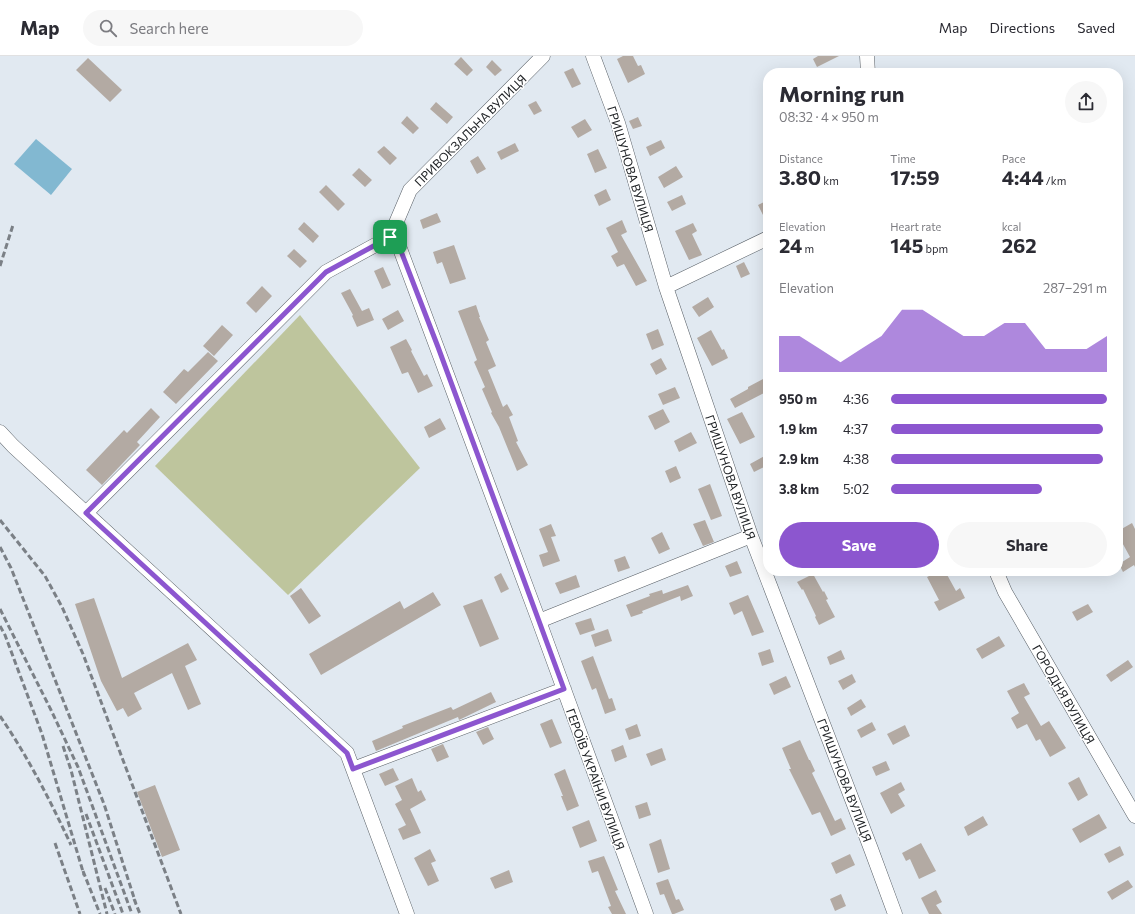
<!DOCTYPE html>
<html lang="en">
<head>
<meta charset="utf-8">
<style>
	:root { --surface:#fff; --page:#f7f7f7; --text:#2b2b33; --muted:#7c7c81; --line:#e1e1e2; --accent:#8c56cf }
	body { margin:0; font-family:Commissioner,sans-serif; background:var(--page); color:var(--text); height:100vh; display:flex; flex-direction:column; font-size:15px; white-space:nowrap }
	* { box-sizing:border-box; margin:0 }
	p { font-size:13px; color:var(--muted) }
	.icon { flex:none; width:22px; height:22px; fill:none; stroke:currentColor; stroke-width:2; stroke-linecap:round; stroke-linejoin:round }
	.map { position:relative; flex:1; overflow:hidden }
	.drawer { position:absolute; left:763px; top:12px; width:360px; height:508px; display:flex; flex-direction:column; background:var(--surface); border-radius:16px; box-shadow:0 4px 16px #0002 }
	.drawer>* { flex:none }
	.pin { position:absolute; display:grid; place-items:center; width:34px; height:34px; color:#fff; margin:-17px; border-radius:8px; box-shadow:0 2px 6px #0006 }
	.round { display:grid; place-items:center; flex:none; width:42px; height:42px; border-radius:21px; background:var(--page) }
	.head { display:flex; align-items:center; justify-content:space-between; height:68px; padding:0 16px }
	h1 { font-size:22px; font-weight:700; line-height:30px }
	.stats { display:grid; grid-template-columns:repeat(3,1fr); gap:6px; height:68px; padding:4px 16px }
	.stats div { display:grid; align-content:center }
	.stats b { font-size:20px; font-weight:700 }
	.stats small { font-size:11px; font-weight:400 }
	.stats p { font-size:11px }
	.chart { height:112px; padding:8px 16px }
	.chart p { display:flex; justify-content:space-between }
	.chart svg { width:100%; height:72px; margin-top:4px; fill:var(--accent); opacity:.7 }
	.cta { display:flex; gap:8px; margin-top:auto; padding:8px 16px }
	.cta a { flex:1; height:46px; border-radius:24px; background:var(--accent); color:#fff; font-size:16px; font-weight:700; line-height:46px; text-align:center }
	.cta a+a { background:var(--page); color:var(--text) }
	ul { padding:0 16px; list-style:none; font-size:13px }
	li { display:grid; grid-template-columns:64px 48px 1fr; align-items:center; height:30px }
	li i { height:10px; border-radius:5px; background:var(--accent) }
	header { display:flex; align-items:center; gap:24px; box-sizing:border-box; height:56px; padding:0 20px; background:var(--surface); border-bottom:1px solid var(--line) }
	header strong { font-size:19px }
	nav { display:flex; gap:22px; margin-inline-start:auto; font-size:14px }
	.search { width:280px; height:36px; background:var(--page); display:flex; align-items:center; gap:10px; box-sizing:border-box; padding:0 14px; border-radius:22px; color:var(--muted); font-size:15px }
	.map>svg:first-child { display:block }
	.green { fill:#bec59d }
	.water { fill:#82b8d1 }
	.building { fill:#b3aaa3 }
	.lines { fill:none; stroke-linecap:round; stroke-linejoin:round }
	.minor-casing { stroke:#585f66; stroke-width:15 }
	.minor { stroke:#fff; stroke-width:14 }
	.rail { stroke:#7b8086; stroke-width:3; stroke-dasharray:6 3; stroke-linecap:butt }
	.route-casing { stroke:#fff; stroke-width:8 }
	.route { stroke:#8c56cf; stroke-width:5 }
	.labels { text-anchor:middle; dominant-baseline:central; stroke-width:3; stroke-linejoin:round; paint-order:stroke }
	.street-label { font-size:12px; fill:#212427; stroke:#fff }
</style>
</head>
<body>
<header>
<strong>Map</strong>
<div class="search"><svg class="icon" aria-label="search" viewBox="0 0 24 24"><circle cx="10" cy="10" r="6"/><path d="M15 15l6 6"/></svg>Search here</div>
<nav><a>Map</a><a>Directions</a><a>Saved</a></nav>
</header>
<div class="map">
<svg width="1135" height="858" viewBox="0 0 1135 858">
	<rect width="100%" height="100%" fill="#e1e9f1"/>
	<path class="green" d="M 300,259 L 420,412 L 288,539 L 155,410 Z"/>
	<path class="water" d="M 36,83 L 72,113 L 51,139 L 14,108 Z"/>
	<path class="building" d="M 623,0 L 633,0 L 638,10 L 641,9 L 645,18 L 628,27 L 617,3 Z
		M 818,0 L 839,0 L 817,11 L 813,3 Z
		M 461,1 L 473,14 L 467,20 L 454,8 Z
		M 88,2 L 122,34 L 110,46 L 76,14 Z
		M 492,4 L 502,14 L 495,20 L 486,11 Z
		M 573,12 L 581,28 L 572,32 L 564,16 Z
		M 536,45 L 542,55 L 534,59 L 528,49 Z
		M 436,46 L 453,61 L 447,68 L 430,53 Z
		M 407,60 L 419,72 L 413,78 L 401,67 Z
		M 638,61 L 642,70 L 633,73 L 629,65 Z
		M 585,63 L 592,74 L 578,82 L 571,71 Z
		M 661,84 L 665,92 L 650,100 L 646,91 Z
		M 515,87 L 519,95 L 501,104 L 497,96 Z
		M 384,90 L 397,102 L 390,109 L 377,96 Z
		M 598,93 L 607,112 L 595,117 L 587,98 Z
		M 478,100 L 486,113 L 477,118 L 470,105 Z
		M 676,110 L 683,121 L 664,132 L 658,121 Z
		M 359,112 L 372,124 L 365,131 L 352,119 Z
		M 326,129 L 345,148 L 338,155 L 319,136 Z
		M 606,133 L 611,144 L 599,150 L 594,139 Z
		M 682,139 L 686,148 L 672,155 L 667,146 Z
		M 768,144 L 768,169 L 758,149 Z
		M 437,157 L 441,166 L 423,173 L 420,164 Z
		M 622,164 L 627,176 L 621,179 L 647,225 L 636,230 L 624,208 L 617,211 L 611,200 L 618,196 L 606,172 Z
		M 304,166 L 319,180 L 313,187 L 298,173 Z
		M 693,167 L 697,175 L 692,178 L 702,199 L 689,204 L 675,175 Z
		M 454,189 L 466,223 L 450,228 L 442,206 L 437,208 L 433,196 Z
		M 294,193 L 307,205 L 300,212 L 287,200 Z
		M 744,206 L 750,218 L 741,222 L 736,210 Z
		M 383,211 L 391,229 L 382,233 L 374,215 Z
		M 262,230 L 272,240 L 256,257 L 246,247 Z
		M 350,233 L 362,255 L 369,252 L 374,264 L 357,271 L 352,260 L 353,259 L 341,237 Z
		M 708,241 L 714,251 L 699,261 L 692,251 Z
		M 476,249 L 480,261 L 479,261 L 489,284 L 486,286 L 496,310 L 488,314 L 503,351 L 507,348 L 513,359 L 509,361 L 518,385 L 516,386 L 528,409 L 517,415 L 499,371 L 491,357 L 492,356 L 482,333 L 485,331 L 474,306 L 477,304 L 458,255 Z
		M 398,254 L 404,265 L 388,274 L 382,263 Z
		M 222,269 L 233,279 L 214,300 L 203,290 Z
		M 658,273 L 664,289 L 652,294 L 646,278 Z
		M 711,274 L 722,294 L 724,293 L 728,302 L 712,310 L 697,282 Z
		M 406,283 L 412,294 L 411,295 L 424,320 L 427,318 L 433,330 L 418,337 L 408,316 L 402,318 L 390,291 Z
		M 208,296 L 218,305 L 176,348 L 163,336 L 184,313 L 188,316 Z
		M 661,302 L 667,313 L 656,319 L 650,308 Z
		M 765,322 L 768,328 L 768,335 L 735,352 L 730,343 L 748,333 L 748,331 Z
		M 675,331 L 680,342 L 663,349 L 658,338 Z
		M 151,352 L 160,361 L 137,386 L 140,389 L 102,429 L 86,414 L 124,374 L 127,377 Z
		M 663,353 L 670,366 L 655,374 L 648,360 Z
		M 742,356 L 755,381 L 740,388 L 727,363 Z
		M 440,362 L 446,373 L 429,382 L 424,371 Z
		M 691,376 L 697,387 L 679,396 L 674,385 Z
		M 768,398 L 768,409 L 754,416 L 750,408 Z
		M 676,410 L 681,422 L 670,427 L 665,415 Z
		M 710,428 L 722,460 L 711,464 L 698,433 Z
		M 705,464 L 714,486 L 703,490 L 693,468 Z
		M 1132,467 L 1135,473 L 1135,511 L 1134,509 L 1123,516 L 1119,508 L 1130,501 L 1118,479 L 1118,475 Z
		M 551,468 L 556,480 L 551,481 L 560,505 L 543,511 L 539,499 L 548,496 L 539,473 Z
		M 662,476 L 670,493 L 659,498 L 651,482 Z
		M 625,500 L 630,512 L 618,516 L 614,504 Z
		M 737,505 L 742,517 L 730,521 L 725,510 Z
		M 939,515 L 945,515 L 956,535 L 960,532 L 965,542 L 939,555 L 934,546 L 939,544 L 927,521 Z
		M 501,517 L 509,533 L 501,537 L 494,521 Z
		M 813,518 L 823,536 L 824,535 L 828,543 L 826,544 L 835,561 L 819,569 L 815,561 L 816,560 L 803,533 L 802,534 L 797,526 Z
		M 576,519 L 580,531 L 560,538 L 555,527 Z
		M 688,529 L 693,540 L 681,545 L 680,540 L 642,555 L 643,557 L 631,561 L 626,549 L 650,540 L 649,538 L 662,534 L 663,538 Z
		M 301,532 L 321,560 L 309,568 L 290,540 Z
		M 433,536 L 441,549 L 321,619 L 309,598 L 400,545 L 404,553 Z
		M 748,539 L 764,576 L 752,580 L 742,555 L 734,559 L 729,547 Z
		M 94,542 L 122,622 L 188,587 L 197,604 L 185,610 L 201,648 L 188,654 L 172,617 L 134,637 L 142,653 L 128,661 L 123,652 L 117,655 L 101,625 L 75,548 Z
		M 482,543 L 499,583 L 480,591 L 463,550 Z
		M 1088,548 L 1093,556 L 1077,565 L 1072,556 Z
		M 591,562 L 595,574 L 580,579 L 575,567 Z
		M 608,573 L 612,585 L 595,591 L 591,579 Z
		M 999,580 L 1005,590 L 982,603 L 976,593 Z
		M 770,593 L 774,606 L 762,610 L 758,597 Z
		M 841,594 L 845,603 L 830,609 L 827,601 Z
		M 593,600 L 609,643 L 612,642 L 616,654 L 605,658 L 596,632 L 592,634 L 581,605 Z
		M 1128,604 L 1133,611 L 1111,626 L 1106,619 Z
		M 852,618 L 856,626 L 843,634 L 838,625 Z
		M 786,620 L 791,631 L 774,639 L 769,628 Z
		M 1024,627 L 1030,638 L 1024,641 L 1041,670 L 1049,665 L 1066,692 L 1050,701 L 1040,683 L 1036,685 L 1027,668 L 1017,673 L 1011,662 L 1019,657 L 1007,635 Z
		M 491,636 L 496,646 L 459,664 L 458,661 L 376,695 L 372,685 L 403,672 L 402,670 L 451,651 L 453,654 Z
		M 861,643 L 866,651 L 851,660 L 847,652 Z
		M 552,663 L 562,687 L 550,692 L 540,668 Z
		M 872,666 L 876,674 L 861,682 L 857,674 Z
		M 637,668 L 641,680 L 629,684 L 625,673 Z
		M 905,669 L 910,680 L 893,689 L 887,678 Z
		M 488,671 L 494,683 L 483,689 L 476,676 Z
		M 800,684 L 809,704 L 810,704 L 815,715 L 812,717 L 835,765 L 841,762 L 846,773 L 831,780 L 820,756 L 812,759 L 789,713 L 791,713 L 782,692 Z
		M 443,688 L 449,701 L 437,706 L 431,693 Z
		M 623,689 L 627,701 L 615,706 L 611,694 Z
		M 662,692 L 666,704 L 651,710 L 646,698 Z
		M 886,705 L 890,714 L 876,720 L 872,711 Z
		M 393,712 L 399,724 L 385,730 L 379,718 Z
		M 565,713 L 579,750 L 567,755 L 561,740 L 563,740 L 554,718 Z
		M 1079,721 L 1088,739 L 1078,745 L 1068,727 Z
		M 412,722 L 418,736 L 421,734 L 426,744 L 410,753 L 421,777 L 403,784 L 398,773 L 406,769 L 395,748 L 402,744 L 395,730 Z
		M 901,726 L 905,734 L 898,738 L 905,750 L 891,758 L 880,737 Z
		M 155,729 L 180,794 L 162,801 L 137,736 Z
		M 647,746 L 651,759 L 639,763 L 635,750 Z
		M 1099,758 L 1107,772 L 1080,787 L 1072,773 Z
		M 983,760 L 988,769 L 968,780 L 964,771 Z
		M 589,764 L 597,785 L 580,792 L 572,771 Z
		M 661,783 L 670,813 L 658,817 L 649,788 Z
		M 921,787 L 936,815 L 919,823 L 910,803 L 906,805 L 902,797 Z
		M 1120,790 L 1124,799 L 1109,807 L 1104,798 Z
		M 430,793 L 436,805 L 431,807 L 439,825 L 428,830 L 414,802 Z
		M 850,798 L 855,809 L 836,818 L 831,807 Z
		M 604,800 L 618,834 L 615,835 L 626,858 L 612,858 L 608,851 L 611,850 L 598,815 L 592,817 L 588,805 Z
		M 509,814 L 513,826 L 495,833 L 490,822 Z
		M 668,823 L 676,844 L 679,843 L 684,854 L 674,858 L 672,858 L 664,838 L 660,839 L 656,827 Z
		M 1128,824 L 1133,831 L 1112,844 L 1107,836 Z
		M 936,834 L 942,846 L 936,849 L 942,858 L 929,858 L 921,842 Z
		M 841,838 L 846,850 L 835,855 L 830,843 Z"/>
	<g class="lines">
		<defs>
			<path id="minor" d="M 593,0 L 618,67 L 666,231 L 751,480 L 871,793 L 895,858
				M 867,0 L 868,17
				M 390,181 L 399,190 L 539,565 L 646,858
				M 666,231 L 768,182
				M 0,376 L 13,390 L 347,697 L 407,858
				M 86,457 L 326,216 L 390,181 L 410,134 L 543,0
				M 996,515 L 1005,536 L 1135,760
				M 539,565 L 751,480
				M 353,713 L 564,633"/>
		</defs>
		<use href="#minor" class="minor-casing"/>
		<use href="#minor" class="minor"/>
		<path class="rail" d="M 0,210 L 13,169
			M 0,464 L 45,520 L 62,551 L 83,598 L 181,858
			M 0,491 L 11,512 L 104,748 L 136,848
			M 0,553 L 51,654 L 78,711 L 132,858
			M 0,570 L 5,579 L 42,678 L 84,819
			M 0,660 C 28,701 50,744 71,789
			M 63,690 L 71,714 L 107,858
			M 86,758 L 123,858
			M 55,787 L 80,858
			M 83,815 L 100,858
			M 105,832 L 115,858
			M 134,843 L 140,858"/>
	</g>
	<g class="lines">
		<defs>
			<path id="route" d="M 390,181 L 399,190 L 438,291 L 564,633 L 353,713 L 347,697 L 86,457 L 326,216 Z"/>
		</defs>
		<use href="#route" class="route-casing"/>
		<use href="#route" class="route"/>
	</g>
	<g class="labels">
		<g class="street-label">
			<text transform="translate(470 74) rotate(-45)">ПРИВОКЗАЛЬНА ВУЛИЦЯ</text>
			<text transform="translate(631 113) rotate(73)">ГРИШУНОВА ВУЛИЦЯ</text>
			<text transform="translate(731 421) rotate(71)">ГРИШУНОВА ВУЛИЦЯ</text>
			<text transform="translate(1064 638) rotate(60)">ГОРОДНЯ ВУЛИЦЯ</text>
			<text transform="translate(596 723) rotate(70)">ГЕРОЇВ УКРАЇНИ ВУЛИЦЯ</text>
			<text transform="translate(845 724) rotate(69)">ГРИШУНОВА ВУЛИЦЯ</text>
		</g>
	</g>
</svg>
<div class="pin" style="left:390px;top:181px;background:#1e9e55"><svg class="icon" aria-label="arrive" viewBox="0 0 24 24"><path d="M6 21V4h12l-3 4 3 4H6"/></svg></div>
<section class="drawer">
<div class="head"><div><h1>Morning run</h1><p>08:32 · 4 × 950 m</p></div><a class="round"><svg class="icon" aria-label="share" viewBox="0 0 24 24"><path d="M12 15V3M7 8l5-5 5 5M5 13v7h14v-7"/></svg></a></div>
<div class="stats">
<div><p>Distance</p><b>3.80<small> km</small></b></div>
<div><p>Time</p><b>17:59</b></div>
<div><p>Pace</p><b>4:44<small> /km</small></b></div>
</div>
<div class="stats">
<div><p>Elevation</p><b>24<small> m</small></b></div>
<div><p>Heart rate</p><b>145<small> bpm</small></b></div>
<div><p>kcal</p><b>262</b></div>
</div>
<div class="chart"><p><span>Elevation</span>287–291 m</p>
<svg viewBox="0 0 160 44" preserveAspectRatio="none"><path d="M0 44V22L10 22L20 30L30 38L40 30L50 22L60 6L70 6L80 14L90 22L100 22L110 14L120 14L130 30L140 30L150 30L160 22V44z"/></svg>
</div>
<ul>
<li><b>950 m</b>4:36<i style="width:100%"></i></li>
<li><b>1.9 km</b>4:37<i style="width:98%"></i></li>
<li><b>2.9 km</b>4:38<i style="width:98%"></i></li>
<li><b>3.8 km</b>5:02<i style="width:70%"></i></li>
</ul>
<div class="cta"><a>Save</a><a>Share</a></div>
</section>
</div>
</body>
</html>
